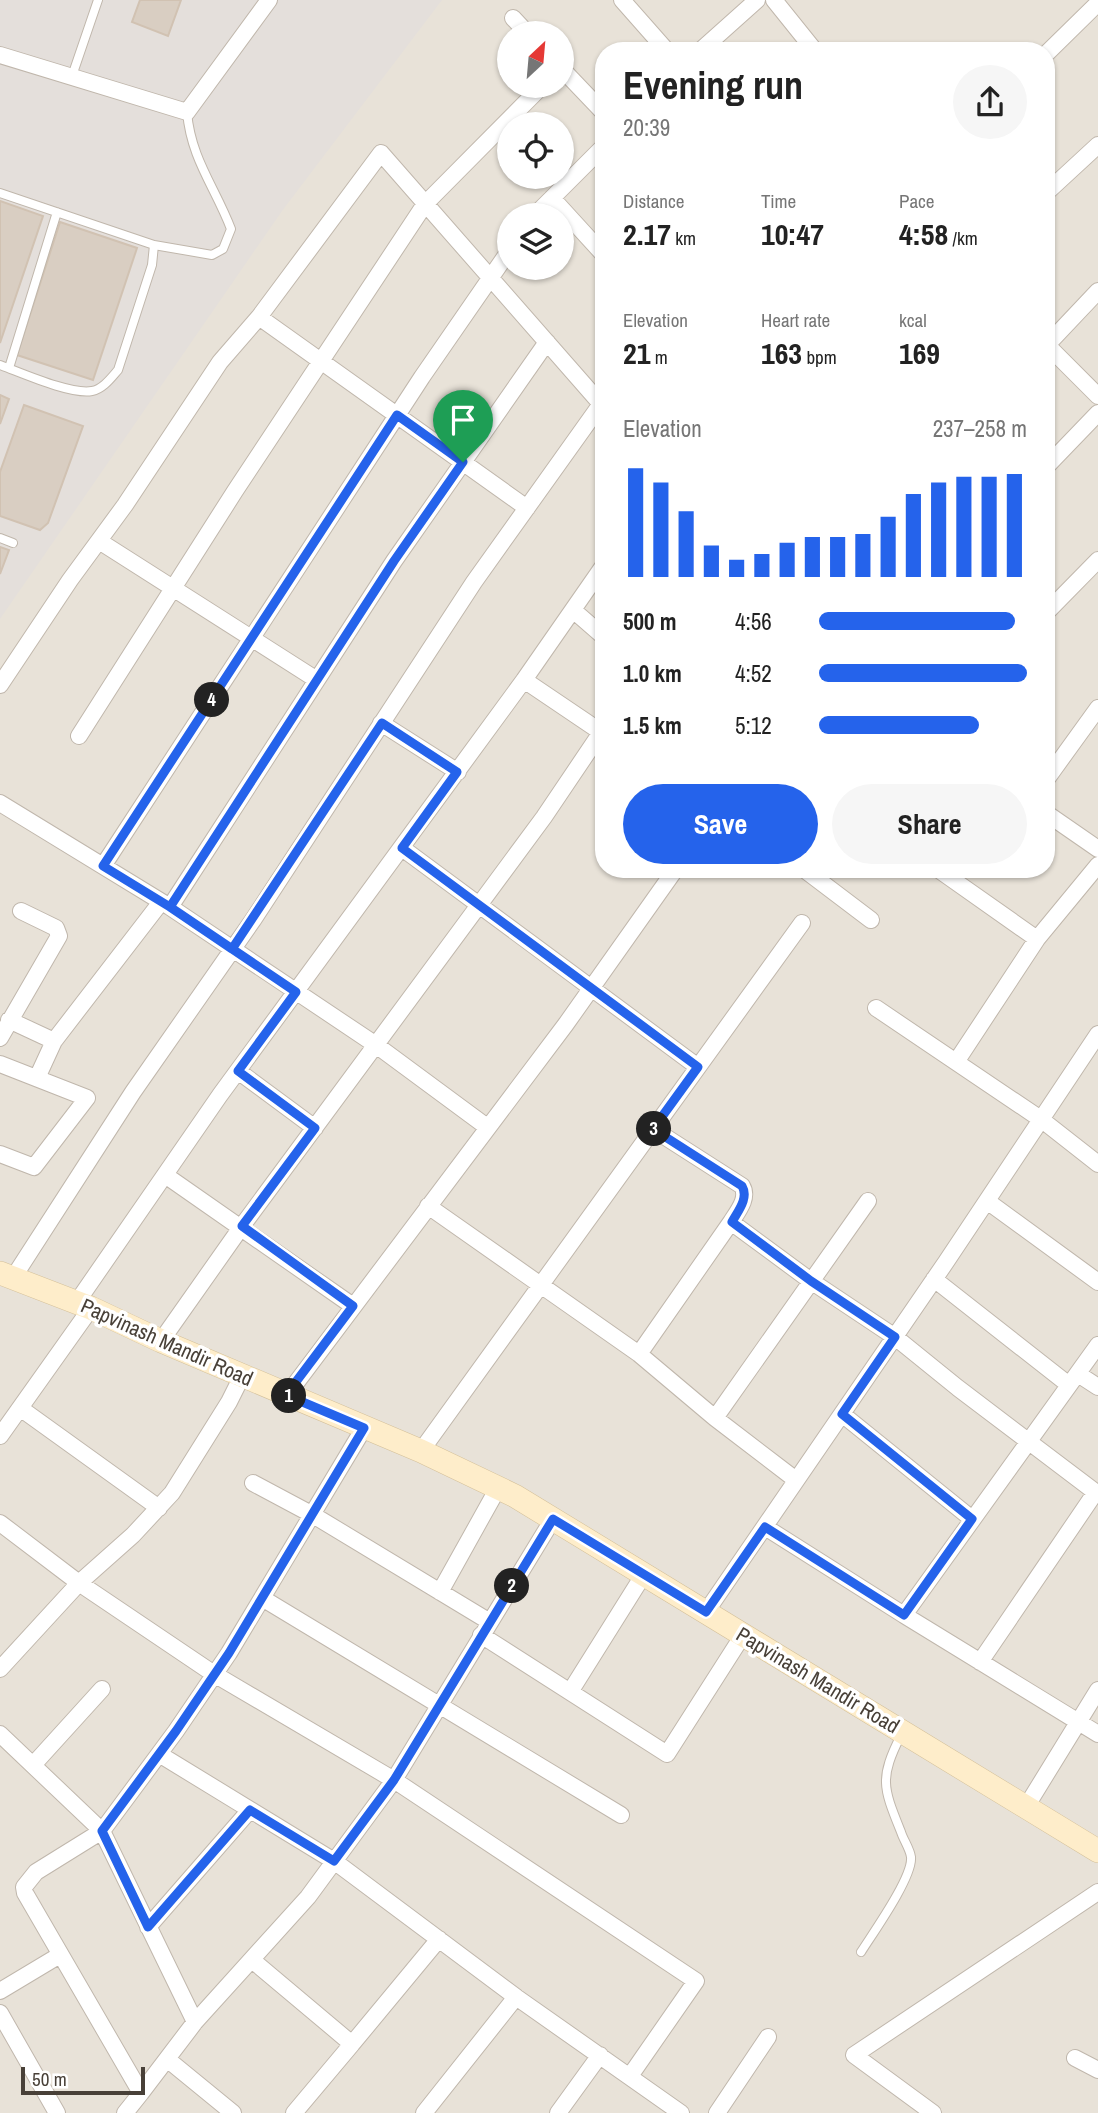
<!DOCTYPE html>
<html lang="en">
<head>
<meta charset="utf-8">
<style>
	:root { --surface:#fff; --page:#f6f6f6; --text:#222; --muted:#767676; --accent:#2563eb }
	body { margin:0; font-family:"Archivo Narrow",sans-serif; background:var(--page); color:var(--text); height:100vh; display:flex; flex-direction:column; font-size:26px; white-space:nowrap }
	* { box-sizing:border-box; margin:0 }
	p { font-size:23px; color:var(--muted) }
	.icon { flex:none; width:38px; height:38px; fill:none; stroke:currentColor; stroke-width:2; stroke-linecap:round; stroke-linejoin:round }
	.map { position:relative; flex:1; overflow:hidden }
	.drawer { position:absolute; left:595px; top:42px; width:460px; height:836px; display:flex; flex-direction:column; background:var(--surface); border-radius:28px; box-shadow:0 2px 5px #0004 }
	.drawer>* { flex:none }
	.needle { width:46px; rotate:26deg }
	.controls { position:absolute; left:497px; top:21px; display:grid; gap:14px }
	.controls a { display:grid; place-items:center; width:77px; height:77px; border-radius:50%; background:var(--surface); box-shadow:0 2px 5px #0004; font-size:35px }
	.scale { position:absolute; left:21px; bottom:18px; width:124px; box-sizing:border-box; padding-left:7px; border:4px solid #484038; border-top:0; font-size:19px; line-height:24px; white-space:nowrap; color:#484038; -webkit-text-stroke:5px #fff; paint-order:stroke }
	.pin { position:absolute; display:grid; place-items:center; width:60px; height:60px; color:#fff; margin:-72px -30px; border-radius:50% 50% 50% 0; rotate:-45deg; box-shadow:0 0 7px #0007 }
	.pin .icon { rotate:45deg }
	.km { position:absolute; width:35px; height:35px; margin:-18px; border-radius:50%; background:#222; color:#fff; font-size:19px; line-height:35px; text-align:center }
	.round { display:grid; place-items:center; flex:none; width:74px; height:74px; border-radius:37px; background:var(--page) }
	.summary { display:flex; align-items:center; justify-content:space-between; height:119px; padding:0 28px }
	h1 { font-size:38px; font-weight:700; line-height:52px }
	.stats { display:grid; grid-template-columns:repeat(3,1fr); gap:10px; height:119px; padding:7px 28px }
	.stats div { display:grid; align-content:center }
	.stats b { font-size:30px; font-weight:700 }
	.stats small { font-size:19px; font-weight:400 }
	.stats p { font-size:19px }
	.chart { height:196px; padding:14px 28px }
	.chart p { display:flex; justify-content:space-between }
	.chart svg { width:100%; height:126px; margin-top:7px; stroke:var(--accent); stroke-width:6 }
	.cta { display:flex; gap:14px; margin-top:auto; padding:14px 28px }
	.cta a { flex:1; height:80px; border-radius:42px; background:var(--accent); color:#fff; font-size:28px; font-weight:700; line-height:80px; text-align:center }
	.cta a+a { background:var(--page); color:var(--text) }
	ul { padding:0 28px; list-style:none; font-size:23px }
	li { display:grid; grid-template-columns:112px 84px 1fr; align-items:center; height:52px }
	li i { height:18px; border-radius:9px; background:var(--accent) }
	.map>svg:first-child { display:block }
	.residential { fill:#e8e2d8; fill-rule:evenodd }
	.industrial { fill:#e4dfdb }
	.building { fill:#d9cec2; stroke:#d1c2b2; stroke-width:2 }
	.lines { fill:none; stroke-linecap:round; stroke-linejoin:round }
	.lane-casing { stroke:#c0b7ac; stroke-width:10 }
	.street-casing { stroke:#c0b7ac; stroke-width:18 }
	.secondary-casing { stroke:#d4c09a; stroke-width:24 }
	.lane { stroke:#fff; stroke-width:8 }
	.street { stroke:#fff; stroke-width:16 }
	.secondary { stroke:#feedca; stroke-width:23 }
	.route-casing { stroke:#fff; stroke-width:14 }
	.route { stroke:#2563eb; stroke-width:9 }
	.labels { text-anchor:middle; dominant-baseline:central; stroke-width:7; stroke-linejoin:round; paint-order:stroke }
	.street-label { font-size:21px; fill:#484038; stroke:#fff }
</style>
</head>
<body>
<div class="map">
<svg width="1098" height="2113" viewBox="0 0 1098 2113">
	<rect width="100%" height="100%" fill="#f5f0ea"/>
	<path class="residential" d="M 0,0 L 1098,0 L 1098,2113 L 0,2113 ZM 509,33 L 562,33 L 562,86 L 509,86 ZM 604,51 L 1046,51 L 1046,870 L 604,870 ZM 509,124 L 562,124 L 562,177 L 509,177 ZM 509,215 L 562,215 L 562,268 L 509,268 Z"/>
	<path class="industrial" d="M 0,0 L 442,0 L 282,211 L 0,619 Z"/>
	<path class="building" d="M 140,0 L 181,0 L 168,36 L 132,22 Z
		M 0,201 L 43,216 L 0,343 Z
		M 60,222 L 137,248 L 93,380 L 17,355 Z
		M 0,395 L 9,399 L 0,424 Z
		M 24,405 L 83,426 L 48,523 L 40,530 L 0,516 L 0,472 Z
		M 0,547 L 9,550 L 0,574 Z"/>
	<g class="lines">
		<defs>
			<path id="lane" d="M 72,76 L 98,0
				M 0,193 L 154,245 L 152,265 L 118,370 C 111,378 103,389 92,391 C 71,395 22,373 0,365
				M 154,245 L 212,255 L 223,249 L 231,229 C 215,187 191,159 187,112
				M 9,368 L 57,212
				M 0,538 L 13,543
				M 861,1952 C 873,1933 913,1877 911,1857 C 910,1849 903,1839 901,1832 C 883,1787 879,1779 901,1735"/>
			<path id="street" d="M 622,0 L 667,51
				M 774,0 L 815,51
				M 513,18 L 527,33
				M 700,51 L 757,0
				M 1046,54 L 1098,3
				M 0,55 L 187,112 L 269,0
				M 562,69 L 604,113
				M 1046,193 L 1098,145
				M 552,198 L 604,255
				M 535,215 L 604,146
				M 259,317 L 527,508
				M 1046,344 L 1098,396
				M 1046,346 L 1098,291
				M 1046,467 L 1098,413
				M 99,541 L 317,680
				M 573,610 L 604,637
				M 1046,613 L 1098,560
				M 524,680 L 601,732
				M 0,685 L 70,580 L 125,505 L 220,362 L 259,317 L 381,153 L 601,404 L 604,402
				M 381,723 L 458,772
				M 79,736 L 235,491 L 425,204 L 542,86
				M 1046,780 L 1098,708
				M 0,803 L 170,907 L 394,561 L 547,342
				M 1046,813 L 1098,849
				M 402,848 L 698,1067
				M 103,866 L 422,377 L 509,251
				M 805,870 L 871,920
				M 939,870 L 1037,939
				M 170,907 L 376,1045 L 487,1127
				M 876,1008 L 1042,1120 L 1098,1164
				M 9,1020 L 54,1041 L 37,1078
				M 0,1038 L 59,936 L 56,928 L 21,911
				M 54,1041 L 161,902
				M 956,1062 L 1037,939 L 1098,865
				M 0,1064 L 87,1098 L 34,1167 L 0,1154
				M 238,1071 L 315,1128
				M 653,1129 L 742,1186 C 749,1198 738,1211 731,1222
				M 165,1175 L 353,1306
				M 987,1201 L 1098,1282
				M 428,1206 L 639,1354
				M 13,1278 L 133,1092 L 253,920 L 474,582 L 601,404
				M 934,1279 L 1069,1385
				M 77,1302 L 220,1095 L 524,680 L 604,565
				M 161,1341 L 242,1226 L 544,817 L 604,728
				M 1078,1374 L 1098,1387
				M 287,1395 L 566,1024 L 675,870
				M 20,1408 L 159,1508
				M 842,1414 L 972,1519
				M 715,1418 L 868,1201
				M 364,1428 L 229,1653 L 176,1731 L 102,1831 L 36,1872 L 24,1887 L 25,1893 L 141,2093 L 195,2022 L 308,1897 L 394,1780 L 553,1519
				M 0,1436 L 91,1308
				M 421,1451 L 802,923
				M 796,1480 L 715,1418 L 639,1354 L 731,1222 L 811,1281 L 895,1337 L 958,1388 L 1098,1494
				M 253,1483 L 313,1515 L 490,1622
				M 0,1523 L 79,1583 L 214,1674 L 394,1780 L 696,1981 L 630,2076
				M 765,1527 L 904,1615 L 1098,1345
				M 440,1592 L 498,1488
				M 262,1598 L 621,1815
				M 706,1612 L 946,1262 L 1098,1034
				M 904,1615 L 1098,1734
				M 481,1635 L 667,1754 L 743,1635
				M 980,1662 L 1095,1493
				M 0,1669 L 79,1583 L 133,1535 L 172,1493 L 229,1402 L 242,1376
				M 570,1692 L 644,1574
				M 0,1734 L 102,1831 L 195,2022
				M 159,1754 L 334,1861 L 516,1997 L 424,2113
				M 33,1765 L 102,1689
				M 1026,1807 L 1098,1690
				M 148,1927 L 250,1810
				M 252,1960 L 352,2044 L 294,2113
				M 0,1991 L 60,1955
				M 516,1997 L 681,2113
				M 0,2013 L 57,2113
				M 352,2044 L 439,1939
				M 1075,2058 L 1098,2070
				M 167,2059 L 233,2113
				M 125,2113 L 141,2093
				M 558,2113 L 600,2055
				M 717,2113 L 768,2037
				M 933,2113 L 854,2055 L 1098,1892"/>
			<path id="secondary" d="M 0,1273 L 91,1308 L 161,1341 L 421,1451 L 515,1496 L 1098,1851"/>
		</defs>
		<use href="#lane" class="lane-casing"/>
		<use href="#street" class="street-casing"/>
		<use href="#secondary" class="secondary-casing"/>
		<use href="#lane" class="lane"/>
		<use href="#street" class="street"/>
		<use href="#secondary" class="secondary"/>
	</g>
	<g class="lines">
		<defs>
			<path id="route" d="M 463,462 L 394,561 L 170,907 L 296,992 L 238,1071 L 315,1128 L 242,1226 L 353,1306 L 286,1395 L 364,1428 L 229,1653 L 176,1731 L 102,1831 L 148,1927 L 250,1810 L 334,1861 L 394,1780 L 553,1519 L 706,1612 L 765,1527 L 904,1615 L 972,1519 L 842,1414 L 895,1337 L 811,1281 L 732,1222 C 738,1211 749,1198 742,1186 L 653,1129 L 698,1067 L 402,848 L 457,772 L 382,723 L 232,949 L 170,907 L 103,866 L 397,415 L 463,462"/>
		</defs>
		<use href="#route" class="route-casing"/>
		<use href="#route" class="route"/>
	</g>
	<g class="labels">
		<g class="street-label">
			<text transform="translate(167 1342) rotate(24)">Papvinash Mandir Road</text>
			<text transform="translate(818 1680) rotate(31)">Papvinash Mandir Road</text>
		</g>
	</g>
</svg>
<div class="controls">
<a><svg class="needle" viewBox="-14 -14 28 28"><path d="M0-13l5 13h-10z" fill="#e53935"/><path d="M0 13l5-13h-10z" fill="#767676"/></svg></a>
<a><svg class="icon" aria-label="locate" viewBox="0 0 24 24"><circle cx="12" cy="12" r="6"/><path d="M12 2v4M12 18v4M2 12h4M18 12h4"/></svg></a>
<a><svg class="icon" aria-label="layers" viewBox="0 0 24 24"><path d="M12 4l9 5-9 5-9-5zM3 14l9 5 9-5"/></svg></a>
</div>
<div class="scale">50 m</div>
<div class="pin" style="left:463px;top:462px;background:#1e9e55"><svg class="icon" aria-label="arrive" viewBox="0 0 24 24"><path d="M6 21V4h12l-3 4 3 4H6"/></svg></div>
<b class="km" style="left:289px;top:1396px">1</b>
<b class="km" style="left:512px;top:1586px">2</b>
<b class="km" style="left:654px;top:1129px">3</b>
<b class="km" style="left:212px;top:700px">4</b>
<section class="drawer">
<div class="summary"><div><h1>Evening run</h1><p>20:39</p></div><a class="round"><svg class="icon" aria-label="share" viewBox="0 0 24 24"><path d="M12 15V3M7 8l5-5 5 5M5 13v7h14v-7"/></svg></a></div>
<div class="stats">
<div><p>Distance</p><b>2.17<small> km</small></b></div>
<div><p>Time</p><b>10:47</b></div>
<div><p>Pace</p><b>4:58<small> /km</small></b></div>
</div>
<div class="stats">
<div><p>Elevation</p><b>21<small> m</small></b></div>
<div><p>Heart rate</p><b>163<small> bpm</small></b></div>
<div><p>kcal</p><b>169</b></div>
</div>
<div class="chart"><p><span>Elevation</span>237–258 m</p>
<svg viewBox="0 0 160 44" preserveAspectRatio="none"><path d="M5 44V6M15 44V11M25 44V21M35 44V33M45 44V38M55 44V36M65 44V32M75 44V30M85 44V30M95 44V29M105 44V23M115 44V15M125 44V11M135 44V9M145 44V9M155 44V8"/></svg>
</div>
<ul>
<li><b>500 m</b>4:56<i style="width:94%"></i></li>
<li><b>1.0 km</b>4:52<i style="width:100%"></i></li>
<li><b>1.5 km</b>5:12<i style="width:77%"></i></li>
</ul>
<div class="cta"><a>Save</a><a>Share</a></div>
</section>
</div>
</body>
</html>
